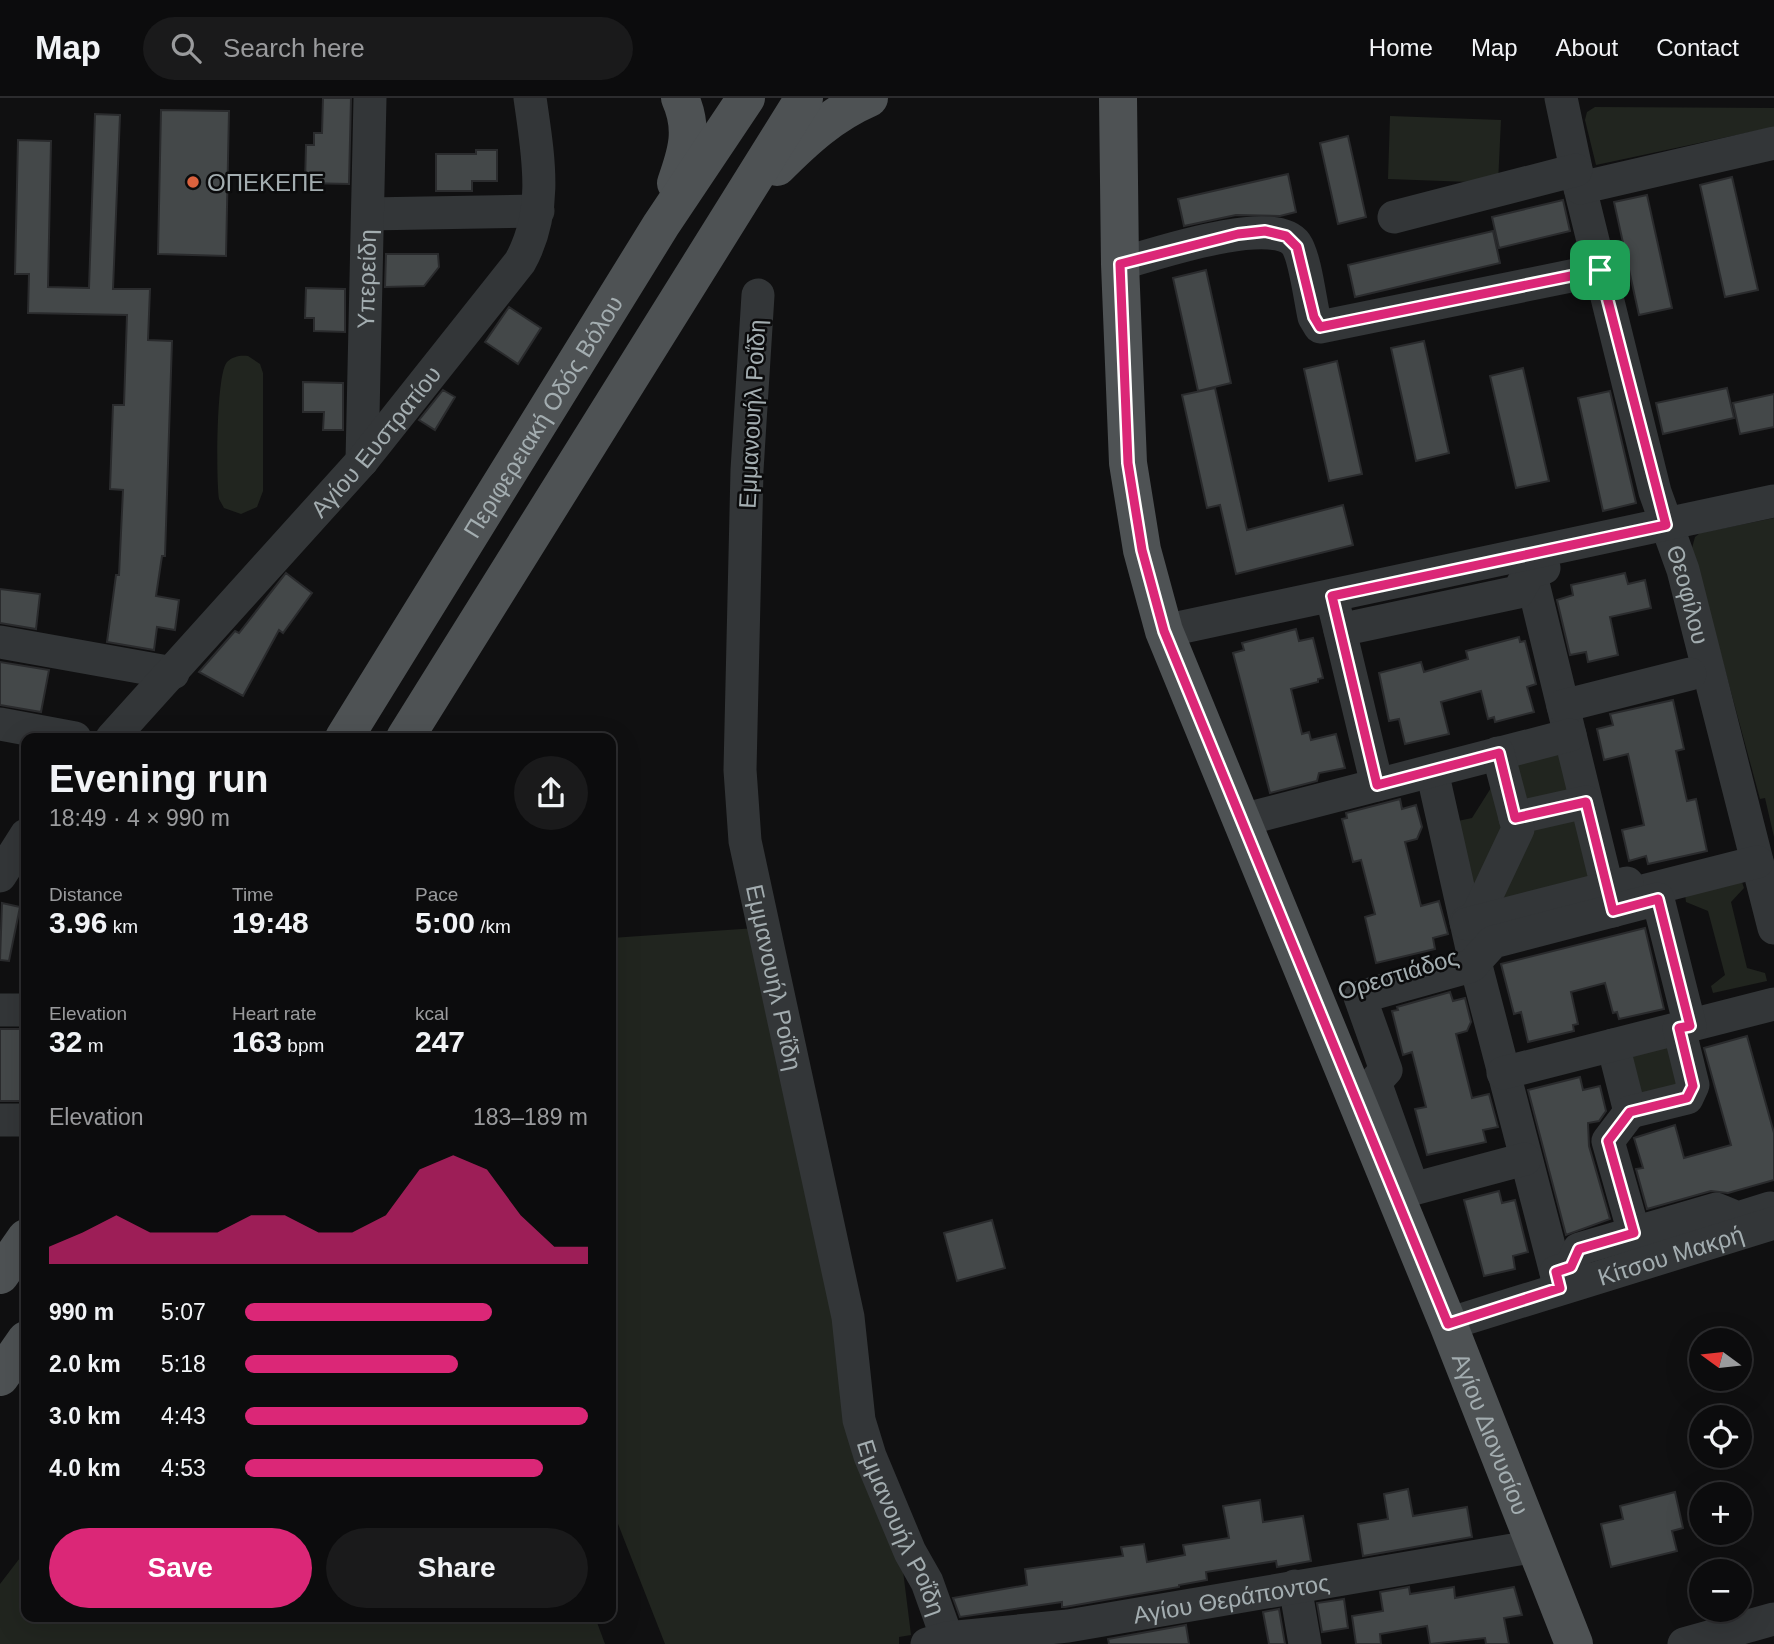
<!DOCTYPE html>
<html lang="en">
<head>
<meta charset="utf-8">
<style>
	:root { --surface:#0c0c0d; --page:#1a1a1b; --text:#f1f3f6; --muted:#9a9b9d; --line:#2c2c2e; --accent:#db2777 }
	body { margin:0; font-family:Arial,sans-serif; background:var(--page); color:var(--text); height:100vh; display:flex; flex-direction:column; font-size:26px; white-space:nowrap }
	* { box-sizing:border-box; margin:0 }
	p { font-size:23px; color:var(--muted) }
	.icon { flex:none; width:38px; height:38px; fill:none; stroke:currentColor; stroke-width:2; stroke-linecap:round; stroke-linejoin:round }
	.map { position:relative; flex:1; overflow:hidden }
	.panel { position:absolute; left:21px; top:635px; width:595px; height:889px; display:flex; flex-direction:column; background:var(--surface); border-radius:14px; box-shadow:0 7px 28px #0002,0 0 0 2px var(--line) }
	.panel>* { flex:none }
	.needle { width:46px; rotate:285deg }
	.buttons { position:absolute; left:1689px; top:1230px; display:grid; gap:14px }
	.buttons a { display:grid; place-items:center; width:63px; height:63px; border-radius:50%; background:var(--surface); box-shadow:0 7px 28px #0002,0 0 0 2px var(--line); font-size:35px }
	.pin { position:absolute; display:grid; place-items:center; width:60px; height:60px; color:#fff; margin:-30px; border-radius:14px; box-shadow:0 4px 10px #0006 }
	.round { display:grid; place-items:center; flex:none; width:74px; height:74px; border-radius:37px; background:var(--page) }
	.head { display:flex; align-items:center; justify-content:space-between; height:119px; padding:0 28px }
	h1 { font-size:38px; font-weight:700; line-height:52px }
	.figures { display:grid; grid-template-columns:repeat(3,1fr); gap:10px; height:119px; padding:7px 28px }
	.figures div { display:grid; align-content:center }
	.figures b { font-size:30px; font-weight:700 }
	.figures small { font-size:19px; font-weight:400 }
	.figures p { font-size:19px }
	.chart { height:196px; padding:14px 28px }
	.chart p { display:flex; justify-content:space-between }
	.chart svg { width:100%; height:126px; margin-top:7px; fill:var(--accent); opacity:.7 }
	.cta { display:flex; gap:14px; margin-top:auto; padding:14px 28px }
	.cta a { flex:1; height:80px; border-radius:42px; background:var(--accent); color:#fff; font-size:28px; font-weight:700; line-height:80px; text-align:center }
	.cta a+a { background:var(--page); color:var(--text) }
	ul { padding:0 28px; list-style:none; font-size:23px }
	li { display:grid; grid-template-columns:112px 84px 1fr; align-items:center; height:52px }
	li i { height:18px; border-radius:9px; background:var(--accent) }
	header { display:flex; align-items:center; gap:42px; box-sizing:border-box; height:98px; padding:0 35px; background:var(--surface); border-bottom:2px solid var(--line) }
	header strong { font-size:33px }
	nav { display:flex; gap:38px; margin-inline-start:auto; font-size:24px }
	.search { width:490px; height:63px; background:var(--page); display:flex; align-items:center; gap:18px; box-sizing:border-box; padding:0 24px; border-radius:38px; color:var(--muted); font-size:26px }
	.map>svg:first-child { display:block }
	.green { fill:#21251f }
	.building { fill:#444849; stroke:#2a2b2d; stroke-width:2 }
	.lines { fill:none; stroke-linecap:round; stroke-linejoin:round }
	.minor { stroke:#333638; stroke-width:33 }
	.major { stroke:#4e5254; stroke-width:38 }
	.route-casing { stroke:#fff; stroke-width:14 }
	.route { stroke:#db2777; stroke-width:9 }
	.poi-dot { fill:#db623e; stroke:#0b0b0c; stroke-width:2.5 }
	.labels { text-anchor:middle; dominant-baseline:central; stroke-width:5; stroke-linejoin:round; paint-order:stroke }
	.poi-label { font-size:24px; fill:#a3adb0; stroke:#0b0b0c; text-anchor:start }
	.street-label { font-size:24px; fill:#a3adb0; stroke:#0b0b0c }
</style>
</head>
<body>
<header>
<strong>Map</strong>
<div class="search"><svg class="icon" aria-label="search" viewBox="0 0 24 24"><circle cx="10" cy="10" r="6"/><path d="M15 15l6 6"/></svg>Search here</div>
<nav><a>Home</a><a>Map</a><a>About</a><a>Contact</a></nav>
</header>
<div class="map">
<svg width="1774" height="1546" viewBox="0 0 1774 1546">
	<rect width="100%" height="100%" fill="#101011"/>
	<path class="green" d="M 1595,9 L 1774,10 L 1774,29 L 1596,67 L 1585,22 L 1587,14 Z
		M 1390,18 L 1501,22 L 1498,85 L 1388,81 Z
		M 248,258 L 260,266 L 263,275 L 263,393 L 257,409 L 241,416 L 224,410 L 219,401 C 216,381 216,276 227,264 C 233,258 241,257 248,258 Z
		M 1774,420 L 1774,739 L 1765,700 L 1760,701 L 1692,450 L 1695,439 L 1700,435 Z
		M 1561,646 L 1573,697 L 1520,710 L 1508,660 Z
		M 1496,682 L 1507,729 L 1472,809 L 1453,724 L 1472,720 Z
		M 1578,716 L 1596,788 L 1487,816 L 1528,727 Z
		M 1742,784 L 1744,790 L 1731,804 L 1747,870 L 1765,875 L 1767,883 L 1713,895 L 1711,888 L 1725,877 L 1708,813 L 1686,804 L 1685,796 Z
		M 756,830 L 903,1473 L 911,1537 L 899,1539 L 899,1546 L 665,1546 L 611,1408 L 611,840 Z
		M 1674,937 L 1688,994 L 1633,1008 L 1618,951 Z
		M 26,1452 L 26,1519 L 595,1519 L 605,1546 L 0,1546 L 0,1486 Z"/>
	<path class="building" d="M 323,0 L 351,0 L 349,86 L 305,85 L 306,47 L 314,47 L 314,35 L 322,35 Z
		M 161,12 L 229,13 L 226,158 L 158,156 Z
		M 95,16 L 120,17 L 113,191 L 150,191 L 148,242 L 172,243 L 165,458 L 162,458 L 156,498 L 179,502 L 175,532 L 157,529 L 154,552 L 107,544 L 116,477 L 119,477 L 123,392 L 110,391 L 113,307 L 124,307 L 127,217 L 28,215 L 29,176 L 15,176 L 18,42 L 51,43 L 48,189 L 89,190 Z
		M 1348,38 L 1366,119 L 1338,126 L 1320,45 Z
		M 476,52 L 497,52 L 497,83 L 472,83 L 472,93 L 436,93 L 436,56 L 476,56 Z
		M 1288,76 L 1296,114 L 1280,118 L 1236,117 L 1184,128 L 1178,101 Z
		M 1732,79 L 1758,192 L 1725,199 L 1700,87 Z
		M 1647,97 L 1672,210 L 1639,217 L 1614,104 Z
		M 1563,102 L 1570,133 L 1499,150 L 1492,119 Z
		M 1493,133 L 1500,165 L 1355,199 L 1348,167 Z
		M 386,156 L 438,156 L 439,169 L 424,188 L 385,189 Z
		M 1206,172 L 1231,285 L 1198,293 L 1173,180 Z
		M 306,190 L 345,191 L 345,234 L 314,233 L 314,220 L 305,220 Z
		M 509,209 L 541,230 L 518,266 L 485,244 Z
		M 1424,243 L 1449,355 L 1416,363 L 1391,250 Z
		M 1337,263 L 1362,376 L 1329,383 L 1304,271 Z
		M 1523,270 L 1549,383 L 1516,390 L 1490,278 Z
		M 303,284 L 343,285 L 343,332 L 323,332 L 324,314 L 303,314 Z
		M 1215,290 L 1247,432 L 1343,407 L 1353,447 L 1236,476 L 1220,407 L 1207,410 L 1182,297 Z
		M 1727,290 L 1734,320 L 1663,336 L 1656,305 Z
		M 443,292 L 455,299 L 435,332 L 419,322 Z
		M 1610,293 L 1636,405 L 1603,413 L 1578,300 Z
		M 1774,296 L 1774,329 L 1740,336 L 1733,305 Z
		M 286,475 L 312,495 L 283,535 L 279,532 L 243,598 L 199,574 L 235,533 L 239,535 Z
		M 1625,475 L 1628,486 L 1645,482 L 1651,510 L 1610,519 L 1618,557 L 1588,564 L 1586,554 L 1570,557 L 1557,502 L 1573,497 L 1571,487 Z
		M 0,491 L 40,496 L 36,531 L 0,525 Z
		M 1296,531 L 1299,543 L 1313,540 L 1323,580 L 1318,581 L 1318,584 L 1291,591 L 1302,636 L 1309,634 L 1311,642 L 1336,636 L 1345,670 L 1319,675 L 1317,683 L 1270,695 L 1233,555 L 1244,552 L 1242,545 Z
		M 1519,539 L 1520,544 L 1525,543 L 1536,586 L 1527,589 L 1534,614 L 1495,624 L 1494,619 L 1488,621 L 1481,593 L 1441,604 L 1449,636 L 1405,646 L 1399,621 L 1389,623 L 1379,575 L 1421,564 L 1424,574 L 1468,561 L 1466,553 Z
		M 0,564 L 49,572 L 41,614 L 0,607 Z
		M 1673,602 L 1684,651 L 1676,653 L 1687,703 L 1696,701 L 1707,753 L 1648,766 L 1646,758 L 1629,763 L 1622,732 L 1644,727 L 1628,656 L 1604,662 L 1597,631 L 1613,627 L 1610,616 Z
		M 1400,701 L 1402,711 L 1416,707 L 1422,729 L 1417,741 L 1405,744 L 1421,808 L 1439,803 L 1448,836 L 1433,840 L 1435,851 L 1376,865 L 1365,819 L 1375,816 L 1361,762 L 1353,764 L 1342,721 L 1347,720 L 1346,715 Z
		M 2,805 L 20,809 L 9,863 L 0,862 Z
		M 1645,830 L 1664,911 L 1619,921 L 1617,914 L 1613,915 L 1605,885 L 1571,894 L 1578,926 L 1573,927 L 1574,933 L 1528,944 L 1521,914 L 1514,916 L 1501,866 Z
		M 1450,894 L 1453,903 L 1465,900 L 1471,924 L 1467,933 L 1456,936 L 1472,1000 L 1489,996 L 1498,1029 L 1483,1032 L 1486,1044 L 1427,1057 L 1415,1011 L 1426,1009 L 1412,954 L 1403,957 L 1392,913 L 1398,912 L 1397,909 Z
		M 0,931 L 26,931 L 26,1003 L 0,1003 Z
		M 1747,938 L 1774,1035 L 1774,1082 L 1728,1095 L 1711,1093 L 1647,1111 L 1636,1071 L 1643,1070 L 1634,1040 L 1675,1027 L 1684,1060 L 1731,1047 L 1704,950 Z
		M 1580,979 L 1583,992 L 1600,988 L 1606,1013 L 1599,1023 L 1588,1025 L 1589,1048 L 1610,1121 L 1566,1137 L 1528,992 Z
		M 1499,1093 L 1502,1105 L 1515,1102 L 1528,1154 L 1513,1158 L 1515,1171 L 1484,1178 L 1464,1102 Z
		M 992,1122 L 1005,1170 L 957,1183 L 944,1135 Z
		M 1408,1391 L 1413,1418 L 1467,1409 L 1472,1439 L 1363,1458 L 1358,1426 L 1388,1421 L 1384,1396 Z
		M 1675,1394 L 1683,1430 L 1672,1433 L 1677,1453 L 1611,1469 L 1601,1426 L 1623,1421 L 1620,1408 Z
		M 1260,1402 L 1263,1424 L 1303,1418 L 1311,1463 L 1277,1469 L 1276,1463 L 1206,1474 L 1207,1482 L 1179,1487 L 1179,1489 L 1065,1509 L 1062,1509 L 1062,1504 L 960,1519 L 953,1500 L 1027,1487 L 1025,1471 L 1123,1458 L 1121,1449 L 1144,1446 L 1147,1464 L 1185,1457 L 1183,1447 L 1229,1440 L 1223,1408 Z
		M 1409,1489 L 1410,1496 L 1454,1489 L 1455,1500 L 1514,1489 L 1522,1517 L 1504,1520 L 1509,1546 L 1486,1546 L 1485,1540 L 1430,1546 L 1427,1528 L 1380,1536 L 1381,1546 L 1356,1546 L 1352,1518 L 1383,1513 L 1380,1494 Z
		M 1344,1501 L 1348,1530 L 1322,1534 L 1317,1505 Z
		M 1279,1511 L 1285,1546 L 1269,1546 L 1263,1514 Z
		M 1186,1527 L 1189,1546 L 1109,1546 L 1108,1541 Z"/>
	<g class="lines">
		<g class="minor">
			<path id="s1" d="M 1561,0 L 1580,90 L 1655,394 L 1683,472 L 1774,830"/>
			<path d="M 1580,90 L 1774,45"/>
			<path d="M 368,116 L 538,113"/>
			<path d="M 1394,119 L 1576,72"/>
			<path d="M 1120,166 C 1152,157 1274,115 1296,146 C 1305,159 1310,201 1314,219 L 1320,229 L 1600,172"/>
			<path id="s2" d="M 758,197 L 747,372 L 740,672 L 745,743 L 848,1219 L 859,1322 L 870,1358 L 910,1454 L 927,1484 L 947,1540"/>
			<path id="s3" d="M 362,363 L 370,0"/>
			<path d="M 1530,473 L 1613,813"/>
			<path d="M 1335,512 L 1377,687"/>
			<path d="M 1340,532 L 1518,494 L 1530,473 L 1544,470"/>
			<path d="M 1164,533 L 1774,403"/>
			<path d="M 0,544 L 173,575"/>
			<path d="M 1563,608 L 1690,576"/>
			<path d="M 0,626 L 75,640"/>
			<path id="s4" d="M 112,640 L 362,363 L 520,164 C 549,112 538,57 530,0"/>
			<path d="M 1432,673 L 1475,864 L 1560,1190"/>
			<path d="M 1515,720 L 1586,704"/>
			<path d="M 1242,722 L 1570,637"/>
			<path d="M 0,778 L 26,737"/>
			<path d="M 1631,796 L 1757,764"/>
			<path d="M 1466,824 L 1476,820 L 1518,731 L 1498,655"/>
			<path d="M 1467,826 L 1627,785"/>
			<path d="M 0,912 L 26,912"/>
			<path d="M 1613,947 L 1630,1014 L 1608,1043 L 1634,1135"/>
			<path d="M 1503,975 L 1774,906"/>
			<path d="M 1630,1014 L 1687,1000 L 1693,987 L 1679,930"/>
			<path d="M 0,1022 L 26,1022"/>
			<path d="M 1525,1061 L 1413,1091 L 1375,984 L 1386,972 L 1360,899 L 1471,868 L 1493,844 L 1658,801 L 1690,928"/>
			<path d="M 1556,1174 L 1571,1169 L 1579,1151 L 1716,1111 L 1738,1120 L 1770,1110"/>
			<path id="s5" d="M 1448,1226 L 1774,1125"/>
			<path d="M 1295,1488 L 1305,1546"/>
			<path id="s6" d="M 927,1546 L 947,1540 L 1068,1528 L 1536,1448"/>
			<path d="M 1684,1546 L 1774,1521"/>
		</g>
		<g class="major">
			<path id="s7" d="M 1118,0 L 1120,166 L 1128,365 L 1142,452 L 1164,533 L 1448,1226 L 1574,1546"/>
			<path d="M 777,69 C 805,41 832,16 869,0"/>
			<path d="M 676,85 C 687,54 694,31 680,0"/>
			<path id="s8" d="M 344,640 L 661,127 L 746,0"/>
			<path d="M 405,640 L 804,0"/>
			<path d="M 0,1177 L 26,1140"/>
			<path d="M 0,1279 L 26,1242"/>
		</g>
	</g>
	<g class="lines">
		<defs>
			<path id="route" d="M 1265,133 L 1286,138 L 1297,149 L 1314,219 L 1320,229 L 1600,172 L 1666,427 L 1332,498 L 1377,687 L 1499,655 L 1515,720 L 1586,704 L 1613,813 L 1658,801 L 1690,928 L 1679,930 L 1693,988 L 1687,1000 L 1630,1014 L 1608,1043 L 1634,1135 L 1579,1151 L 1571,1169 L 1556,1174 L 1560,1190 L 1448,1226 L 1164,533 L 1142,452 L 1128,365 L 1120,166 L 1238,136 Z"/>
		</defs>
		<use href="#route" class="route-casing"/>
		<use href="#route" class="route"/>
	</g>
	<circle class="poi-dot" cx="193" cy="84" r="7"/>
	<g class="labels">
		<g class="poi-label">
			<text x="207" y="84">ΟΠΕΚΕΠΕ</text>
		</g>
		<g class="street-label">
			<text stroke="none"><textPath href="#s3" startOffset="182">Υπερείδη</textPath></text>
			<text transform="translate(752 316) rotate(-87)">Εμμανουήλ Ροΐδη</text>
			<text stroke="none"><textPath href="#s8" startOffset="378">Περιφερειακή Οδός Βόλου</textPath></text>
			<text stroke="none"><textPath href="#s4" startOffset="397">Αγίου Ευστρατίου</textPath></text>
			<text stroke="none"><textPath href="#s1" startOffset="513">Θεοφίλου</textPath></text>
			<text transform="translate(1398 876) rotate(-17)">Ορεστιάδος</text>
			<text stroke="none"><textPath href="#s2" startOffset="686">Εμμανουήλ Ροΐδη</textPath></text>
			<text stroke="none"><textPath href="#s5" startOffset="233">Κίτσου Μακρή</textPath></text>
			<text stroke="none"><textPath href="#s7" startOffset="1404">Αγίου Διονυσίου</textPath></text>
			<text stroke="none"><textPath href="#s2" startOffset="1253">Εμμανουήλ Ροΐδη</textPath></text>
			<text stroke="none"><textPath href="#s6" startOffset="308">Αγίου Θεράποντος</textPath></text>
		</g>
	</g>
</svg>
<div class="buttons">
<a><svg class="needle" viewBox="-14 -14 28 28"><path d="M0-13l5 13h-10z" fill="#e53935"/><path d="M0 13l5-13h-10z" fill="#9a9b9d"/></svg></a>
<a><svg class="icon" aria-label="locate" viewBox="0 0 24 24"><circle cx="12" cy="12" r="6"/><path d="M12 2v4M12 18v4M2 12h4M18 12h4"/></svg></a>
<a>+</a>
<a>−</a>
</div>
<div class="pin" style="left:1600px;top:172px;background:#1e9e55"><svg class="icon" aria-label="arrive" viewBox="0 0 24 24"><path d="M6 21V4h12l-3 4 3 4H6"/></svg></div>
<section class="panel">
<div class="head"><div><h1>Evening run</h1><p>18:49 · 4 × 990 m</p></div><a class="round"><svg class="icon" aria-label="share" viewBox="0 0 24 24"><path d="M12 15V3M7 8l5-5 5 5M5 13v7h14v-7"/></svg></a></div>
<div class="figures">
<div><p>Distance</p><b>3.96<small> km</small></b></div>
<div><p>Time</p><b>19:48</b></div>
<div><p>Pace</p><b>5:00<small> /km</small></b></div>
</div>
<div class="figures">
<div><p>Elevation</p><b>32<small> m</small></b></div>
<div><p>Heart rate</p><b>163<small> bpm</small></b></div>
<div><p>kcal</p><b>247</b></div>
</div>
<div class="chart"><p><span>Elevation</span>183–189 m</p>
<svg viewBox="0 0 160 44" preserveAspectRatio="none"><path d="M0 44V38L10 33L20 27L30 33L40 33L50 33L60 27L70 27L80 33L90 33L100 27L110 11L120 6L130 11L140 27L150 38L160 38V44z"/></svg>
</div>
<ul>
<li><b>990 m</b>5:07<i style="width:72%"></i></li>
<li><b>2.0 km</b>5:18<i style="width:62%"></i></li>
<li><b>3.0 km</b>4:43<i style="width:100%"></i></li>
<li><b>4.0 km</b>4:53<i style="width:87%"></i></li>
</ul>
<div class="cta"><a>Save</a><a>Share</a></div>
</section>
</div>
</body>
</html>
